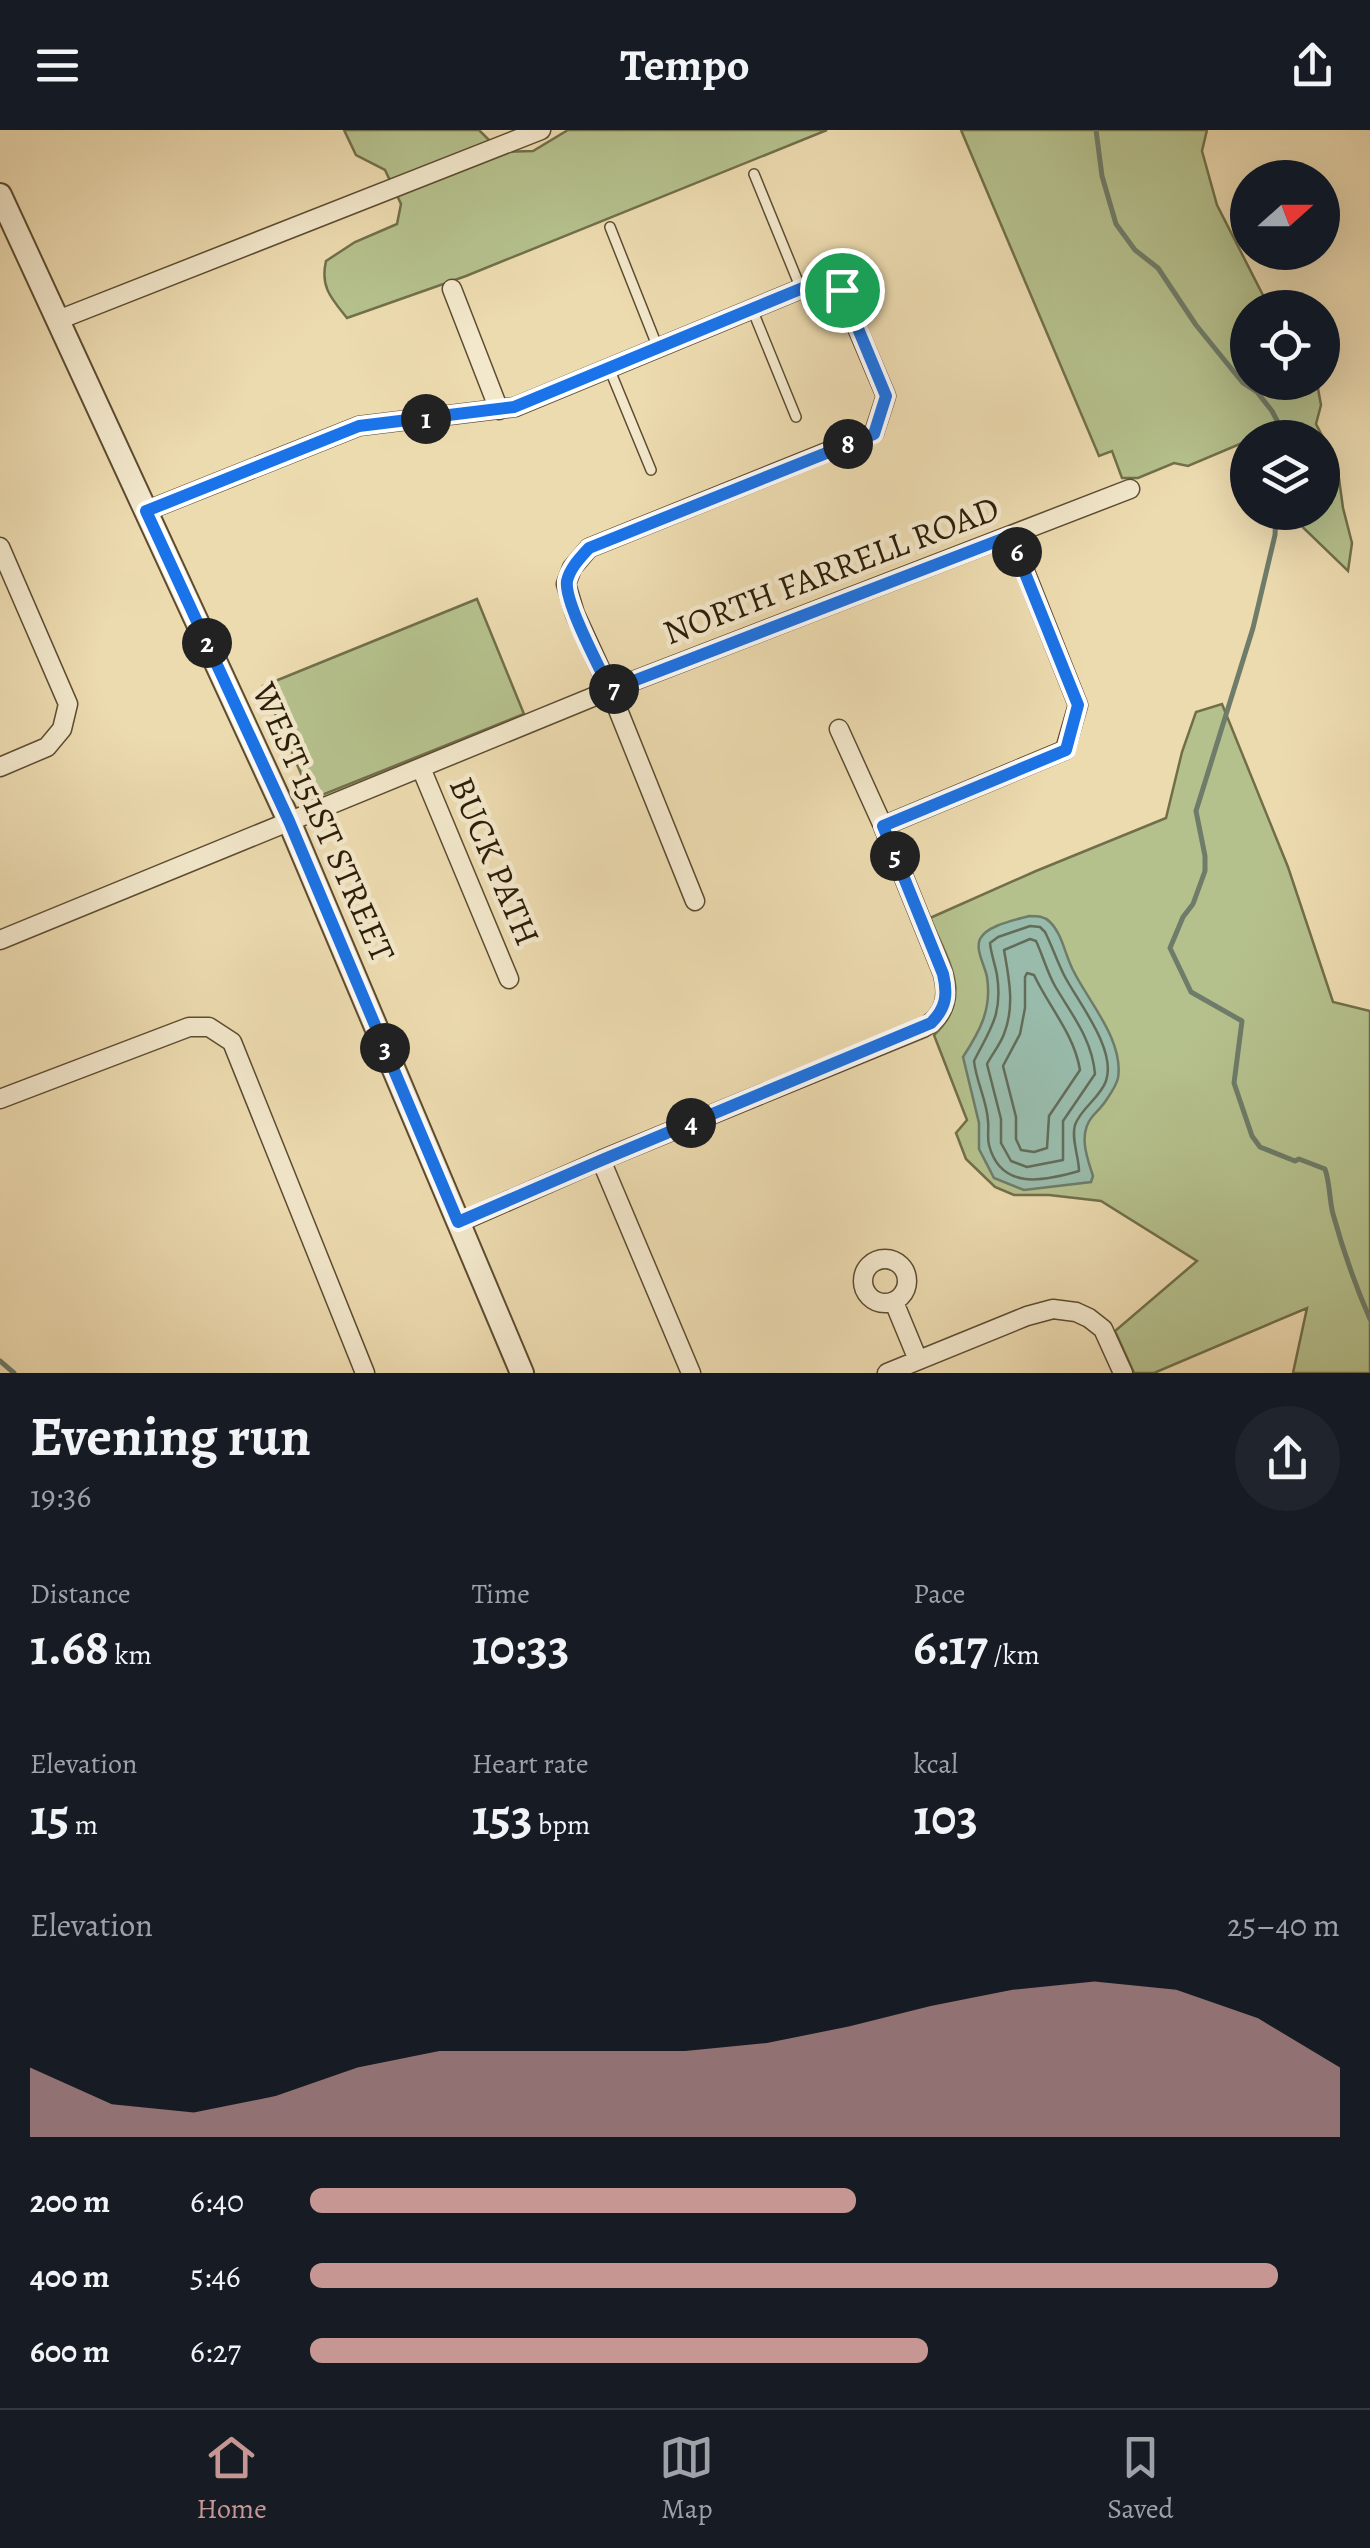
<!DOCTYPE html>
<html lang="en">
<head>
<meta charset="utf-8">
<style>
	:root { --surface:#171b24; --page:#20242c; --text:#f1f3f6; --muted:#9ea1a6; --line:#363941; --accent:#c59692 }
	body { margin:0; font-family:Alegreya,serif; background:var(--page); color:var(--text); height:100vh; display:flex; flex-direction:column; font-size:38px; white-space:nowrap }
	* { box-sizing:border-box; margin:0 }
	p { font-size:32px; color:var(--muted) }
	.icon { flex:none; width:55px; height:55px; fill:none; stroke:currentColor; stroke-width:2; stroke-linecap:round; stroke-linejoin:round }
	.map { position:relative; height:1243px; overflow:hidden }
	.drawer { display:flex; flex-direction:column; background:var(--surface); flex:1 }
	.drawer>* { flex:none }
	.needle { width:65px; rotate:69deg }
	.buttons { position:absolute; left:1230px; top:30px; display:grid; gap:20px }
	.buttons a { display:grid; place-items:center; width:110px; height:110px; border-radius:50%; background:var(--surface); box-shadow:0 10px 40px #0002; font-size:50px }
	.pin { position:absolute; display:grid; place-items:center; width:85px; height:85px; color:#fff; margin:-42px; border:5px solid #fff; border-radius:50%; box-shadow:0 2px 10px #0007 }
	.km { position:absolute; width:50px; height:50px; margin:-25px; border-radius:50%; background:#222; color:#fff; font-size:28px; line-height:50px; text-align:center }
	.round { display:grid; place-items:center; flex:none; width:105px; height:105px; border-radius:52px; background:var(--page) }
	.head { display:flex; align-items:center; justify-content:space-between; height:170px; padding:0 30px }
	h1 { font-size:55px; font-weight:700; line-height:75px }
	.stats { display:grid; grid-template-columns:repeat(3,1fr); gap:15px; height:170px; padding:10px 30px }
	.stats div { display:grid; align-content:center }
	.stats b { font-size:50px; font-weight:700 }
	.stats small { font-size:28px; font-weight:400 }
	.stats p { font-size:28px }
	.chart { height:280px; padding:20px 30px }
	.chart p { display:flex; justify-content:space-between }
	.chart svg { width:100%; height:180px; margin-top:10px; fill:var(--accent); opacity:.7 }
	ul { padding:0 30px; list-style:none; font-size:32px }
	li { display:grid; grid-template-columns:160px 120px 1fr; align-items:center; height:75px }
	li i { height:25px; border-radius:12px; background:var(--accent) }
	header { display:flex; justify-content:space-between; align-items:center; height:130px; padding:0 30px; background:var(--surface); font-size:45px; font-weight:700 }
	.dock { display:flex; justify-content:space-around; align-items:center; height:140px; border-top:2px solid var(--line); background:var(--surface); font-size:28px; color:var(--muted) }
	.dock a { display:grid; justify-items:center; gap:5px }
	.dock .on { color:var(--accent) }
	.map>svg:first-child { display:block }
	.green { fill:#b5c18d; stroke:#716f4a; stroke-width:2.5 }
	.water { fill:#99bbab; stroke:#6e7c69; stroke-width:2.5 }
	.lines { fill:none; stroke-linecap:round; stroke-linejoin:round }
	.shore { stroke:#636c59; stroke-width:2.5 }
	.stream { stroke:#6e7c69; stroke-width:5 }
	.service-casing { stroke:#5d4c31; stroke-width:12 }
	.minor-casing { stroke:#5d4c31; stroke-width:21 }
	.tertiary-casing { stroke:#5d4c31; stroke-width:26 }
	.service { stroke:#f3e8cc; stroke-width:9 }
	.minor { stroke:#f3e8cc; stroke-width:18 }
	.tertiary { stroke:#f3e8cc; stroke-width:22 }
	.route-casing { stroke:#fff; stroke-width:20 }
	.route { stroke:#1a73e8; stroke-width:12 }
	.labels { text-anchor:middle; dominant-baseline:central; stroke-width:9; stroke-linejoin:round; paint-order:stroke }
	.street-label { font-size:35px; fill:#2d1d07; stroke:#f3e8cc }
</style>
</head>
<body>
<header><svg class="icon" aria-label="menu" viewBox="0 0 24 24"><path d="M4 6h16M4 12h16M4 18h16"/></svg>Tempo<svg class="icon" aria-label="share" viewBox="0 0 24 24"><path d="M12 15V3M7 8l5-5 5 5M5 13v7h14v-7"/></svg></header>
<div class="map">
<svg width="1370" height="1243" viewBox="0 0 1370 1243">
	<rect width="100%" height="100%" fill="#eddbb0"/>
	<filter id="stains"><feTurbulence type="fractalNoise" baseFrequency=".002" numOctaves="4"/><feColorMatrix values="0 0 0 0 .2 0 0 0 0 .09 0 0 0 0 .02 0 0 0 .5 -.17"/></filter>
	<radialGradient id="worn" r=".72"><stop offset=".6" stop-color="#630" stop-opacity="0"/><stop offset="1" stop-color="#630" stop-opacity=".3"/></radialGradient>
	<path class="green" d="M 344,0 L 479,0 L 501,22 L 533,21 L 568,0 L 827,0 L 466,146 L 347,188 C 331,168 320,157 326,131 L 355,112 L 397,94 L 401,74 L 385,40 L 356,25 Z
		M 961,0 L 1207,0 L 1202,21 L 1217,75 L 1269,177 L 1248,178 L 1248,252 L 1317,253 L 1321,275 L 1316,294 L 1337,334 L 1343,378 L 1352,413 L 1348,441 L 1288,383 L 1322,382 L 1322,308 L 1248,308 L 1247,311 L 1188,336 L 1174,333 L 1138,348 L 1122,348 L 1112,321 L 1099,326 Z
		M 477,469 L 524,584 L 312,669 L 263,556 Z
		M 1222,574 L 1288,737 L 1333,872 L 1370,881 L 1370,1243 L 1293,1243 L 1307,1178 L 1154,1243 L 1134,1243 L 1115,1201 L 1197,1131 L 1101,1071 L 1049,1065 L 1014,1065 L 995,1057 L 966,1029 L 956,1003 L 967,990 L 934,905 C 975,867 948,831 930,788 L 1036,741 L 1166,688 L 1182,622 L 1196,582 Z"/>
	<path class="water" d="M 1029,786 C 1038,786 1044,786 1050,792 C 1063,805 1065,826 1074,842 C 1089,872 1124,911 1118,948 C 1116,956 1111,963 1107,969 C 1102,977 1097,981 1092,987 C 1078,1004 1087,1028 1093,1046 L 1091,1052 L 1024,1060 L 994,1048 L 979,1019 L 979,993 L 963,927 C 980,901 992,879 987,847 C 985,836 975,820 980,809 C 987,795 1016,790 1029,786 Z"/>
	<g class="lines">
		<path class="shore" d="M 1030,796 L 1040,797 L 1045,802 C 1052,816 1057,831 1064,845 C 1077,871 1117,919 1106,951 C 1100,968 1081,978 1075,995 C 1071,1009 1079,1027 1079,1041 C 1044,1051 1001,1061 989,1015 C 987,1007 989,999 988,991 C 987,971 976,951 974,931 C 990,899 1003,885 997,845 C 995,834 991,824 990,813 L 998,807 Z
			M 1030,809 L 1036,811 C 1043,826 1047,842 1055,856 C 1072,885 1092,909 1095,944 L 1063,991 L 1063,1030 L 1027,1037 L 1011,1031 L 1001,1013 L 1001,989 L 987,934 C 992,924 1000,915 1004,904 C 1015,876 1009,848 1004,820 Z
			M 1027,843 L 1034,845 C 1049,877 1074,904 1080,940 L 1049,986 L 1047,1018 L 1034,1022 L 1021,1020 L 1016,1009 L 1016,987 L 1003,936 L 1020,904 L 1025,878 L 1025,847 Z"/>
		<path class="stream" d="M 1096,0 L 1102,46 L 1116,94 L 1135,120 L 1158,138 L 1196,195 L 1243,253 L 1257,262 L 1272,281 L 1283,302 L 1283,308
			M 1276,382 L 1275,405 L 1253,498 L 1196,681 L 1205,726 L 1205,741 L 1193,774 L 1183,787 L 1170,818 L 1191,862 L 1242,891 L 1234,953 L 1252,1006 L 1260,1017 L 1295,1031 L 1299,1029 L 1325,1039 C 1330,1053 1329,1068 1333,1084 C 1343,1120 1355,1155 1370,1189
			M 0,1231 L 14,1243"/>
		<defs>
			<path id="service" d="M 754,44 L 801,159
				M 610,97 L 658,218
				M 752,179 L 796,287
				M 609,238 L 651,340"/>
			<path id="minor" d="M 452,159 L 499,280
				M 58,190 L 541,0
				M 146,381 L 359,296 L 515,277 L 815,153 L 841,160 L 886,266 L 874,303 L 589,418 L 572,438 L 566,454 L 575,484 L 610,560 L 695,771
				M 0,417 L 68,574 L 62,599 L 47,617 L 0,637
				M 421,638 L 509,849
				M 883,696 L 1065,620 L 1078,575 L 1011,406
				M 0,810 L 610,560 L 1130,359
				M 0,969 L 189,897 L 209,897 L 232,912 L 365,1243
				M 601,1030 L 691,1243
				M 458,1093 L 601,1030 L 923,898 C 945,886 949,867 943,844 L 883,696 L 839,599
				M863 1151a22 22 0 1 1 44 0a22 22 0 1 1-44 0Z
				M 894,1172 L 918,1230
				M 887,1243 L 1027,1186 L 1053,1179 L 1076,1182 L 1089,1188 L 1103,1199 L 1123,1243"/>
			<path id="tertiary" d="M 0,65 L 289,691 L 522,1243"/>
		</defs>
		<use href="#service" class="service-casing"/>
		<use href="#minor" class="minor-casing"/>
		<use href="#tertiary" class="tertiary-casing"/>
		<use href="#service" class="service"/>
		<use href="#minor" class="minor"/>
		<use href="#tertiary" class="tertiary"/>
	</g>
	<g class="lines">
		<defs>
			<path id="route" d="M 815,153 L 842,160 L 886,266 L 874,304 L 589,418 C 580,428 570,438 567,451 C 564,472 600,538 610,560 L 1010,406 L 1078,575 L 1066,620 L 883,696 L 943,844 C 948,865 946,878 931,893 L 602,1030 L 458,1092 L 289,691 L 146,381 L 359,296 L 514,277 Z"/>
		</defs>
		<use href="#route" class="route-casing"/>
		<use href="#route" class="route"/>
	</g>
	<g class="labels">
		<g class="street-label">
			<text transform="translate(831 440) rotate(-21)">NORTH FARRELL ROAD</text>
			<text transform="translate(324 692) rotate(66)">WEST 151ST STREET</text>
			<text transform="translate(495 731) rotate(67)">BUCK PATH</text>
		</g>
	</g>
	<rect width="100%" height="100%" filter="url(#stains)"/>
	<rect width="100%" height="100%" fill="url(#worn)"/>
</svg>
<div class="buttons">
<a><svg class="needle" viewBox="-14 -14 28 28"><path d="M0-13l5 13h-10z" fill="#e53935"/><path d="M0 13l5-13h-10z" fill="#9ea1a6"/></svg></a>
<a><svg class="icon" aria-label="locate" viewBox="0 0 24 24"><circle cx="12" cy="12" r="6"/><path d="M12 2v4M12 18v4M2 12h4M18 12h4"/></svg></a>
<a><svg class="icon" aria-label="layers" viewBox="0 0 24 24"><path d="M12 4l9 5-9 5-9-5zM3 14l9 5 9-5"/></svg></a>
</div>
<div class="pin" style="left:842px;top:160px;background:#1e9e55"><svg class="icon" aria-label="arrive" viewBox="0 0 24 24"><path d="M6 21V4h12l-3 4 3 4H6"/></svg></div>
<b class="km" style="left:426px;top:289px">1</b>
<b class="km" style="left:207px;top:513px">2</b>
<b class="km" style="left:385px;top:918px">3</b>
<b class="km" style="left:691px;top:993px">4</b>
<b class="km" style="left:895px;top:726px">5</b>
<b class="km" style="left:1017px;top:422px">6</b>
<b class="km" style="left:614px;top:559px">7</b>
<b class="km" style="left:848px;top:314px">8</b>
</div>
<section class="drawer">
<div class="head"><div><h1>Evening run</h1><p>19:36</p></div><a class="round"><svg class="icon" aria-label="share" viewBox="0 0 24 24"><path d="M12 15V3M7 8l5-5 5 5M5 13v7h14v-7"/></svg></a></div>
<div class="stats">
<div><p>Distance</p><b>1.68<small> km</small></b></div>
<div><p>Time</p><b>10:33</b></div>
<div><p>Pace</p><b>6:17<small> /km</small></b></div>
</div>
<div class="stats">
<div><p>Elevation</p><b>15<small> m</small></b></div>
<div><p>Heart rate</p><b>153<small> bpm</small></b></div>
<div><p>kcal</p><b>103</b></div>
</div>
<div class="chart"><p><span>Elevation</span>25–40 m</p>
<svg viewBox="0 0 160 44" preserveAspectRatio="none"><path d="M0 44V27L10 36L20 38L30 34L40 27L50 23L60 23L70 23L80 23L90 21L100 17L110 12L120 8L130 6L140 8L150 15L160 27V44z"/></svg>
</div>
<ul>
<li><b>200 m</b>6:40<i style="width:53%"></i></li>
<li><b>400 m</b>5:46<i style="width:94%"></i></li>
<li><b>600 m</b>6:27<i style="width:60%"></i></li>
</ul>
</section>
<nav class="dock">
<a class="on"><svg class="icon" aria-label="home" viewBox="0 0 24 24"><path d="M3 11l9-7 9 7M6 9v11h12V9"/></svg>Home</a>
<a><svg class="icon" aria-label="map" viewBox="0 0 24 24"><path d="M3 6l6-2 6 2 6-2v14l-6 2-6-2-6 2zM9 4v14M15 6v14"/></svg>Map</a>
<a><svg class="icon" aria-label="saved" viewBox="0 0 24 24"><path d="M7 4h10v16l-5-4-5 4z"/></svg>Saved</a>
</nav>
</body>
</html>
